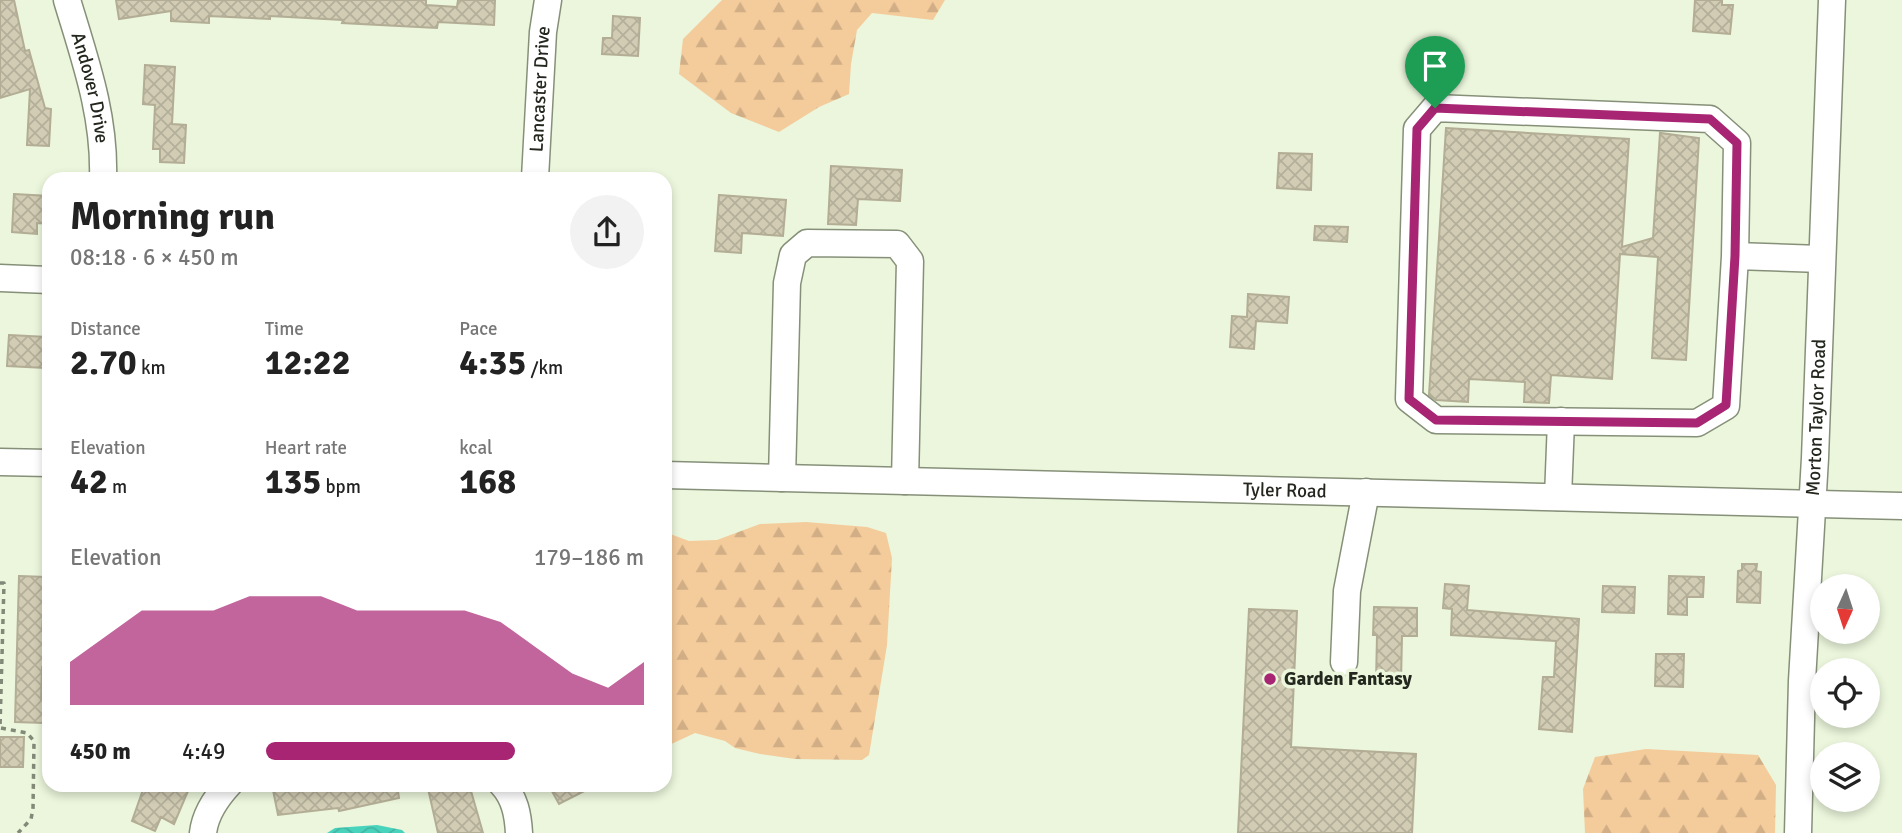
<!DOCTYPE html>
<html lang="en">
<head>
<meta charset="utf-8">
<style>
	:root { --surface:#fff; --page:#f2f2f2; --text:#222; --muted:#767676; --accent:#a72573 }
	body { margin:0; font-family:Signika,sans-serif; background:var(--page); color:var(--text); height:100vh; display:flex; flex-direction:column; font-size:26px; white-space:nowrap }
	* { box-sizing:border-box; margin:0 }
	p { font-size:23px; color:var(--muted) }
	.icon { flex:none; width:38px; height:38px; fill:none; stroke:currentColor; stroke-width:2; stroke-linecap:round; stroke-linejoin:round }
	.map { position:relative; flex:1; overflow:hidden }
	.sheet { position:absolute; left:42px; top:172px; width:630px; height:620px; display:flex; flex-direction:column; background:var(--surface); border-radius:21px; box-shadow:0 4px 10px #0003 }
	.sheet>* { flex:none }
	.needle { width:46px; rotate:183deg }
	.fabs { position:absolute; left:1810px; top:574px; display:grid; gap:14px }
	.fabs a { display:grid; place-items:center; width:70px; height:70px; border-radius:50%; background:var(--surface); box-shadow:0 4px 10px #0003; font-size:35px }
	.pin { position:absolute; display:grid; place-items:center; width:60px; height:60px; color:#fff; margin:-72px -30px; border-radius:50% 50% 50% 0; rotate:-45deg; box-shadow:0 0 7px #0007 }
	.pin .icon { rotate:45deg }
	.round { display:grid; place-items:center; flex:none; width:74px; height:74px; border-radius:37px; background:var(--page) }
	.headline { display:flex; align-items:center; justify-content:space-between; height:119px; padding:0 28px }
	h1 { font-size:38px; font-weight:700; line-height:52px }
	.metrics { display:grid; grid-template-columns:repeat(3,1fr); gap:10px; height:119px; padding:7px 28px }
	.metrics div { display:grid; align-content:center }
	.metrics b { font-size:35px; font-weight:700 }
	.metrics small { font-size:19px; font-weight:400 }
	.metrics p { font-size:19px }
	.chart { height:196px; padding:14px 28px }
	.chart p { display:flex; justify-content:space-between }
	.chart svg { width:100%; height:126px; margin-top:7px; fill:var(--accent); opacity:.7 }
	ul { padding:0 28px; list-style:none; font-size:23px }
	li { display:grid; grid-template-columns:112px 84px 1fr; align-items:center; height:52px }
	li i { height:18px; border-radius:9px; background:var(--accent) }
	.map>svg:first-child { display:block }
	.forest { fill:url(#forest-firs) }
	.water { fill:url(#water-waves) }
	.building { fill:url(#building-cross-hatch); stroke:#b2ad94; stroke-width:2 }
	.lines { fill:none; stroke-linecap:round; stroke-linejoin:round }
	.minor-casing { stroke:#869079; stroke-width:29 }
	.path { stroke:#828978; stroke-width:3.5; stroke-dasharray:5 5; stroke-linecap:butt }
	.minor { stroke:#fff; stroke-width:26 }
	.route-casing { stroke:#fff; stroke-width:14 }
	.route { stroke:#a72573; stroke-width:9 }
	.poi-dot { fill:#a72573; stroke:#ebf6dc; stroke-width:2.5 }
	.labels { text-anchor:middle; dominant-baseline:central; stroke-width:7; stroke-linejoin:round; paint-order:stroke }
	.street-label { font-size:19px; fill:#23271e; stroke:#ebf6dc }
	.poi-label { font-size:19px; font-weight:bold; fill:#23271e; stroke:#ebf6dc; text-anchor:start }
</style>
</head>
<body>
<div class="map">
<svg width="1902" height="833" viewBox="0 0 1902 833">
	<defs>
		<pattern id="forest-firs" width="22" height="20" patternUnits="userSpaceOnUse" patternTransform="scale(1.75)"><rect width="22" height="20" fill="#f4cb9b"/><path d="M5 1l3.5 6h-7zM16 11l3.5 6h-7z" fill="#d1ae85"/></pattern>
		<pattern id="water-waves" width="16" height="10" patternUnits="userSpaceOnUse" patternTransform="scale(1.75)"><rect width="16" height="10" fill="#48d3bd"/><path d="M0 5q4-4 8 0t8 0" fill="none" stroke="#3fb5a2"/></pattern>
		<pattern id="building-cross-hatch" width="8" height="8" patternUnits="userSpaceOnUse" patternTransform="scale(1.75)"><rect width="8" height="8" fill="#d1ccb3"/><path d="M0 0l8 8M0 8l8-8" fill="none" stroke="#b3af9a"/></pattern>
	</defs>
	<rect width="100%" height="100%" fill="#ebf6dc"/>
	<path class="forest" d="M 722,0 L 945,0 L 933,20 L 872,13 L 857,30 L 851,64 L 849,94 L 819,107 L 779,132 L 731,113 L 679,74 L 683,39 Z
		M 806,522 L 867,527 L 886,533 L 892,558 L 887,645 L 869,755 L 862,760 L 795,759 L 760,754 L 735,748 L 725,741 L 695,733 L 665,747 L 665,532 L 689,541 L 717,540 L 760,524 Z
		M 1646,749 L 1758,755 L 1776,785 L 1775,833 L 1585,833 L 1583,789 L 1595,757 Z"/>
	<path class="water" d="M 377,825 L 402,830 L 405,833 L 327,833 L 335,828 Z"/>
	<path class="building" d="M 0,0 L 14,0 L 25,51 L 29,50 L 45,108 L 51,109 L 49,146 L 27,145 L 30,89 L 0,98 Z
		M 116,0 L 426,0 L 426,5 L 457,7 L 458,0 L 495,0 L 494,25 L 438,22 L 437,28 L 342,23 L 343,20 L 270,16 L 270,19 L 209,16 L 209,23 L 171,21 L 171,11 L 119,19 Z
		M 1695,0 L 1722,0 L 1722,5 L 1733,5 L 1730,34 L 1693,31 Z
		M 613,16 L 640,18 L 638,56 L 602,54 L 603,38 L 612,38 Z
		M 145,65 L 175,67 L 172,124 L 186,125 L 184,163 L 160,162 L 160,149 L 153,149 L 155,105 L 143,104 Z
		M 1446,128 L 1629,139 L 1622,247 L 1653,238 L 1660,133 L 1699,138 L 1686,360 L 1652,358 L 1658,257 L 1620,254 L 1612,379 L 1551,375 L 1549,403 L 1524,402 L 1525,382 L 1469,379 L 1468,402 L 1436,400 L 1429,395 Z
		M 1279,153 L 1312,154 L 1311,190 L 1277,188 Z
		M 831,166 L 902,170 L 900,201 L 858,199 L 856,225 L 828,224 Z
		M 14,194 L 49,196 L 49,224 L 37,223 L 37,234 L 12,232 Z
		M 719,195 L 786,200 L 783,236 L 742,233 L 741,253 L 715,251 Z
		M 1315,226 L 1348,227 L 1347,242 L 1314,240 Z
		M 1248,294 L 1289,297 L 1287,323 L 1256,321 L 1254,349 L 1230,347 L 1232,316 L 1247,317 Z
		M 9,335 L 47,337 L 45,368 L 7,366 Z
		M 1742,564 L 1757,564 L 1756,571 L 1761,572 L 1760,603 L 1737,602 L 1738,571 L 1742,570 Z
		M 19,576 L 46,577 L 42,631 L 48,631 L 47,667 L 42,667 L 41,700 L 45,700 L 44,723 L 15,722 Z
		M 1669,576 L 1704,577 L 1703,597 L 1687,597 L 1687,615 L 1668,614 Z
		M 1445,584 L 1469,586 L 1467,610 L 1579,619 L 1572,732 L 1539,729 L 1543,677 L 1554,677 L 1556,641 L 1451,635 L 1452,609 L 1443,608 Z
		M 1603,586 L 1635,587 L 1634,613 L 1602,612 Z
		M 1374,607 L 1417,608 L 1417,636 L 1402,636 L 1401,682 L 1376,682 L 1377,635 L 1373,635 Z
		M 1249,609 L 1297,611 L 1291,747 L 1416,754 L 1412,833 L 1238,833 Z
		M 1656,654 L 1684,654 L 1683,687 L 1655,686 Z
		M 0,737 L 24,737 L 23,767 L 0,767 Z
		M 145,784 L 191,784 L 174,824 L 161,817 L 155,831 L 132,821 Z
		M 287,784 L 397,784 L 399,798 L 339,811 L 338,808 L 278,815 L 273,790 L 288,787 Z
		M 427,784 L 469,784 L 483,833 L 438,833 Z
		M 548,784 L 598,784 L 559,804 Z"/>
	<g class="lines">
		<defs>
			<g id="minor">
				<path id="s1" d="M 67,0 C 85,60 105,115 103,178"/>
				<path id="s2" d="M 535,178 L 543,32 L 548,0"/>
				<path d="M 1735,256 L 1726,406 L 1697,423 L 1436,420 L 1409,399 L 1417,129 L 1435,108 L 1710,119 L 1737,143 L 1735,256 L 1821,259"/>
				<path d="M 0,278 L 49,280"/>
				<path d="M 0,462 L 49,463"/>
				<path id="s3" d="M 665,475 L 1902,506"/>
				<path d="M 782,478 L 787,283 L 793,255 L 807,243 L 897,244 L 910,261 L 905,481"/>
				<path d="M 1558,497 L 1561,421"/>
				<path d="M 1344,662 L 1347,591 L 1366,492"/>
				<path d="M 502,784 C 515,798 518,815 519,833"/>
				<path d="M 203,833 C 205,815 217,797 229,784"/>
				<path id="s4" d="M 1798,833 L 1802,681 L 1815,458 L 1832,0"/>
			</g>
		</defs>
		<use href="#minor" class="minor-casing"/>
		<path class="path" d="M 0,583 L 4,583 L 0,728
			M 1,728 L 27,733 L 34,741 L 33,809 L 31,819 L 18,833"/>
		<use href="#minor" class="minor"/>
	</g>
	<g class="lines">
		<defs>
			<path id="route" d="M 1435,108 L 1710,119 L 1737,143 L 1735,256 L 1726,405 L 1697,423 L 1436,420 L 1409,399 L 1417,129 Z"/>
		</defs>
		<use href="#route" class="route-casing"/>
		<use href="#route" class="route"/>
	</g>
	<circle class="poi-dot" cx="1270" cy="679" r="7"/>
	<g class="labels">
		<g class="street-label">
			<text stroke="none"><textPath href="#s1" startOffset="91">Andover Drive</textPath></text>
			<text stroke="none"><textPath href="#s2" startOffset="89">Lancaster Drive</textPath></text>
			<text stroke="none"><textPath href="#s4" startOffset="416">Morton Taylor Road</textPath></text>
			<text stroke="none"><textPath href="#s3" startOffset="620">Tyler Road</textPath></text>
		</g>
		<g class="poi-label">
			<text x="1284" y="679">Garden Fantasy</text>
		</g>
	</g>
</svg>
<div class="fabs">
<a><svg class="needle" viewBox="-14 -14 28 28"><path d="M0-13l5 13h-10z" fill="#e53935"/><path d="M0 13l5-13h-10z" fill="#767676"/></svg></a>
<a><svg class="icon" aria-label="locate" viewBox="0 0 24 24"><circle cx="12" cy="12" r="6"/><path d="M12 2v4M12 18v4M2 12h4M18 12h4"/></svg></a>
<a><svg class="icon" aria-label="layers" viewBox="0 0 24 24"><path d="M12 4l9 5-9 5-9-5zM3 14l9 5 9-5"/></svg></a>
</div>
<div class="pin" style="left:1435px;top:108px;background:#1e9e55"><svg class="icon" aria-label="arrive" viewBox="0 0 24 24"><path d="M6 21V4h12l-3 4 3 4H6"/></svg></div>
<section class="sheet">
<div class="headline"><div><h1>Morning run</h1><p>08:18 · 6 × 450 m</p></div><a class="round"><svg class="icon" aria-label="share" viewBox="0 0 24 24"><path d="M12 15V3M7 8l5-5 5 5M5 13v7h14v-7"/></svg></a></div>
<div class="metrics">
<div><p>Distance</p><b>2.70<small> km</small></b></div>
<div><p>Time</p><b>12:22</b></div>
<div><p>Pace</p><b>4:35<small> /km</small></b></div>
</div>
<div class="metrics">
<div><p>Elevation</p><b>42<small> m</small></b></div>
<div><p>Heart rate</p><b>135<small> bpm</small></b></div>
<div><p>kcal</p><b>168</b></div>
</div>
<div class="chart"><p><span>Elevation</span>179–186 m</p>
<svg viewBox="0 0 160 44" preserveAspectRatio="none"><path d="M0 44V29L10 20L20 11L30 11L40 11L50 6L60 6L70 6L80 11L90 11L100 11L110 11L120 15L130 24L140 33L150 38L160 29V44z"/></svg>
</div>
<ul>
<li><b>450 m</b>4:49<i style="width:66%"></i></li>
</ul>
</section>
</div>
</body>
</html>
